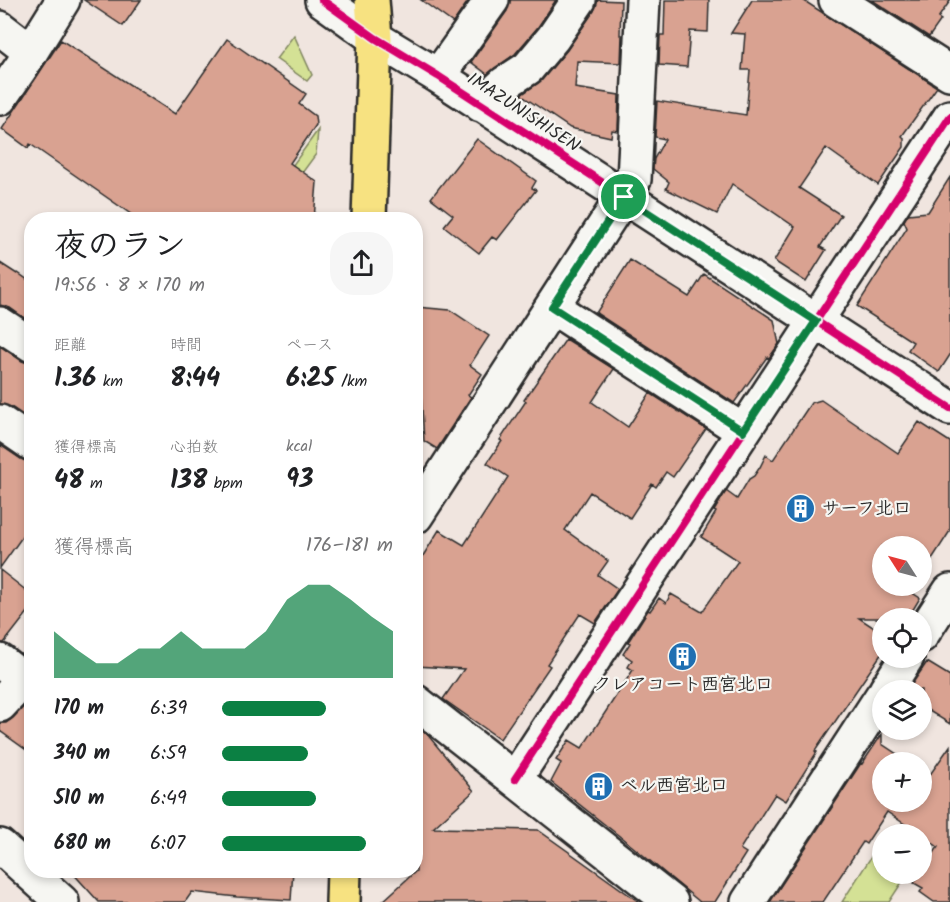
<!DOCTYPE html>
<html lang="ja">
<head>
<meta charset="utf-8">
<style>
	:root { --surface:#fff; --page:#f6f6f6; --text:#202124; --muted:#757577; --accent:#0b8043 }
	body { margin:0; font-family:Kalam,"Klee One",sans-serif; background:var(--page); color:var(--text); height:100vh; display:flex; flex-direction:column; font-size:22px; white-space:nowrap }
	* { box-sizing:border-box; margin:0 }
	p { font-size:20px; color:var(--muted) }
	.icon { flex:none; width:33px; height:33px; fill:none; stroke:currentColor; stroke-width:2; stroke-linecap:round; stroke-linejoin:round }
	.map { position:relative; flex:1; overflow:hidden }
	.details { position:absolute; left:24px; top:212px; width:399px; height:666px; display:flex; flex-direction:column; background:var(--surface); border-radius:24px; box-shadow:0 3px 9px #0003 }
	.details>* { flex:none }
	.needle { width:39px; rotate:306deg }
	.fabs { position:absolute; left:872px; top:536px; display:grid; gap:12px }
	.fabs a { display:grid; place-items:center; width:60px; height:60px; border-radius:50%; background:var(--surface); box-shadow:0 3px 9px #0003; font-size:30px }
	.pin { position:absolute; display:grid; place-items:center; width:51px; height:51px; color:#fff; margin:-26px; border:3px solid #fff; border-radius:50%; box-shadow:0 2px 6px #0007 }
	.round { display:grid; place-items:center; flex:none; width:63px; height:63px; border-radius:24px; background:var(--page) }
	.overview { display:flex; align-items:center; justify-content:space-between; height:102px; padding:0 30px }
	h1 { font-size:33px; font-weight:700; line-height:45px }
	.stats { display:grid; grid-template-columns:repeat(3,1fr); gap:9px; height:102px; padding:6px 30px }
	.stats div { display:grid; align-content:center }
	.stats b { font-size:26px; font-weight:700 }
	.stats small { font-size:16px; font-weight:400 }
	.stats p { font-size:16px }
	.chart { height:168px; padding:12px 30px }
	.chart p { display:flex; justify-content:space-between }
	.chart svg { width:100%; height:108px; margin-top:6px; fill:var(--accent); opacity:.7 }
	ul { padding:0 30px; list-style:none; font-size:20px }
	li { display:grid; grid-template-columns:96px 72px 1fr; align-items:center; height:45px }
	li i { height:15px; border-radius:8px; background:var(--accent) }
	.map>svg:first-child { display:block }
	.green { fill:#d4e195; stroke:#808660; stroke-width:1.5 }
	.building { fill:#d9a291; stroke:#2b2b2b; stroke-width:1.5 }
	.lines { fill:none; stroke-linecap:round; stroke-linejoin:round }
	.minor-casing { stroke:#2b2b2b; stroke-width:38 }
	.highway-casing { stroke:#2b2b2b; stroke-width:38 }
	.minor { stroke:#f6f6f2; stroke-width:33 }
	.highway { stroke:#f7e281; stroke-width:33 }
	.cycleway-casing { stroke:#f6f6f2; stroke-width:11 }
	.cycleway { stroke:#d6006c; stroke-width:8 }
	.route-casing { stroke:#fff; stroke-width:12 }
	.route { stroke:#0b8043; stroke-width:8 }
	.labels { text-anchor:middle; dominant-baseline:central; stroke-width:4.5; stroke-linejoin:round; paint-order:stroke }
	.street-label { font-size:18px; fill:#2b2b2b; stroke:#f6f6f2 }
	.poi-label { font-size:18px; font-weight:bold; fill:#2b2b2b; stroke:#f6f6f2; text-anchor:start }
</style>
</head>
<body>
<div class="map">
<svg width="950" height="902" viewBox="0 0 950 902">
	<rect width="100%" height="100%" fill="#f0e5df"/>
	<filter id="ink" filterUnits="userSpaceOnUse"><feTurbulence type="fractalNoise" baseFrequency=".0167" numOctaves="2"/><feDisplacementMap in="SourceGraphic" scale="12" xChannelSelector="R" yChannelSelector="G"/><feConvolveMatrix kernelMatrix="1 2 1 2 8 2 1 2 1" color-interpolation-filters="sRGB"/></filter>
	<g filter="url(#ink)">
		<path class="green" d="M 294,35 L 312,75 L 307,81 L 276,59 Z
			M 318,130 L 316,154 L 269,218 L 259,212 Z
			M 882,840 L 882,873 L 908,873 L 889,902 L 842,902 Z"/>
		<path class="building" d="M 84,0 L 141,0 L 123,26 Z
			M 421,0 L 469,0 L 453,23 Z
			M 510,0 L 556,0 L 538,27 L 515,54 L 487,74 L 471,62 L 507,11 Z
			M 598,0 L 621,1 L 620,35 L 622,35 L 621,63 L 577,61 L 575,88 L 619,95 L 618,131 L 612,130 L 611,137 L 570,128 L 521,95 L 542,80 L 567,50 L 594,11 Z
			M 665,0 L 709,0 L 708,32 L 690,31 L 687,67 L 659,65 L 660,35 L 664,35 Z
			M 752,0 L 803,0 L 937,87 L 902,136 L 904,138 L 904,147 L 878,185 L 826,148 L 799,188 L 841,215 L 820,247 L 826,250 L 806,282 L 774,261 L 795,227 L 732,184 L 717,214 L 666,189 L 669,182 L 653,169 L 654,159 L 665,139 L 655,137 L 657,101 L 746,115 L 750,70 L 742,70 L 745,34 L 731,33 Z
			M 872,0 L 950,0 L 950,1 L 938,18 L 941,20 L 929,37 Z
			M 227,39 L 306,94 L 299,104 L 315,116 L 316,125 L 290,163 L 317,182 L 314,219 L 138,219 L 30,144 L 28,148 L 2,129 L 61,40 L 175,114 Z
			M 477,139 L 536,181 L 532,188 L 536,190 L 497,240 L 492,237 L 479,253 L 444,226 L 453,215 L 431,198 Z
			M 950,177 L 950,355 L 939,372 L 908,350 L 913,342 L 857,306 L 907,228 L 904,221 L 908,214 L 928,212 Z
			M 630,260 L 689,297 L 704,274 L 774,320 L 779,344 L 769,358 L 767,357 L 734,403 L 596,313 Z
			M 0,263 L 17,274 L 18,273 L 32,283 L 32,314 L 27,320 L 10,308 L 0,305 Z
			M 416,307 L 450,310 L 489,336 L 470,365 L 482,374 L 468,395 L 471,397 L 437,449 L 424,441 L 421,393 L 416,389 Z
			M 566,339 L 614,369 L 592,402 L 628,427 L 650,393 L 706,429 L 673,477 L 666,472 L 656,487 L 652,484 L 630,518 L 590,492 L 565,530 L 608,561 L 598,575 L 618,589 L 595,623 L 580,614 L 547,664 L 550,666 L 500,739 L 443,699 L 464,669 L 416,666 L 416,567 L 439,530 L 464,545 L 508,477 L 487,463 L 502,441 L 500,440 L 526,401 L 524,400 Z
			M 0,346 L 22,361 L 32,364 L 32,421 L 11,407 L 0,404 Z
			M 821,400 L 898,453 L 919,422 L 950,442 L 950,531 L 921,576 L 921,546 L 882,546 L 882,585 L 915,585 L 911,592 L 920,598 L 908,618 L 859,618 L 882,633 L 882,653 L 815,751 L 817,752 L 786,801 L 775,794 L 740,849 L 746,853 L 715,902 L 700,902 L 632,846 L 551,782 L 561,763 L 556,760 L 569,740 L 582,748 L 633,670 L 628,667 L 632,660 L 623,654 L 630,643 L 628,642 L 648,610 L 650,611 L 659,598 L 666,603 L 671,594 L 702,612 L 738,561 L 701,537 L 716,512 L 714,511 L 726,491 L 737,499 L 749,479 L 754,476 L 760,467 L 766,455 L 773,460 L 811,403 Z
			M 0,445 L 21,459 L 32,463 L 32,523 L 0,568 Z
			M 0,570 L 32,595 L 32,607 L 4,643 L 0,643 Z
			M 927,662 L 950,676 L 950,724 L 921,706 L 921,690 L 908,690 Z
			M 30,700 L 32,701 L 32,754 L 0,731 L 0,723 L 6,723 L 13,718 Z
			M 416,725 L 427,734 L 474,791 L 433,828 L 538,830 L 639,902 L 382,902 L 416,871 Z
			M 882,734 L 882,744 L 909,762 L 882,762 L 882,801 L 921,801 L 921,770 L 929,776 L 950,746 L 950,902 L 934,902 L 920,892 L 923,888 L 914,883 L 938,847 L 887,812 L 866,844 L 863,842 L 823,902 L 770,902 L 861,763 L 862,764 Z
			M 70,870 L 293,870 L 291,900 L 237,897 L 192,892 L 185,902 L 99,902 Z"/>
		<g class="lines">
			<defs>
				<path id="minor" d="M 322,0 L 375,38 L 438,76 L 950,408
					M 836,0 L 950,73
					M 0,28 L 31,52
					M 438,76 L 492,0
					M 0,98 L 22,66 L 63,0
					M 481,105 L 505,83 L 528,68 L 553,38 L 579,0
					M 552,307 L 743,431
					M 0,324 L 32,345
					M 0,422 L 32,444
					M 416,516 L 634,180 L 643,0
					M 921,636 L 950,591
					M 0,661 L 24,680
					M 886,690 L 907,657
					M 416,702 L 671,902
					M 0,705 L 32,671
					M 515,779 L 950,117
					M 0,846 L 62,902
					M 748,902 L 882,696"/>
				<path id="highway" d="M 369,219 L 375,38 L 372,0
					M 343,902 L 344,870"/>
			</defs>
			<use href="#minor" class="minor-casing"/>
			<use href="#highway" class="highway-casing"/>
			<use href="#minor" class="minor"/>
			<use href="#highway" class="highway"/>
			<defs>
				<path id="cycleway" d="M 322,0 L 375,38 L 438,76 L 950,408
					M 515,779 L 950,117"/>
			</defs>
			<use href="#cycleway" class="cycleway-casing"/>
			<use href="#cycleway" class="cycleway"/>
		</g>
	</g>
	<g class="lines" filter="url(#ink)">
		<defs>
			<path id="route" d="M 624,197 L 816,321 L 743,431 L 552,307 Z"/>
		</defs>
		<use href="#route" class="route-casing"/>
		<use href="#route" class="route"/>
	</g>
	<defs>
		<symbol id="building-disc" viewBox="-11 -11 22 22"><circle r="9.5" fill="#1f6fb2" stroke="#f6f6f2"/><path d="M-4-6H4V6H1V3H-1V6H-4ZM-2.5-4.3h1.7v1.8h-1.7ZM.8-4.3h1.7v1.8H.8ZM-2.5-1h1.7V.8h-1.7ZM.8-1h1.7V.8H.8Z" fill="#fff"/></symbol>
	</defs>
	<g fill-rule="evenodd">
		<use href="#building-disc" x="784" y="492" width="33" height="33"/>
		<use href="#building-disc" x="666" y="640" width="33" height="33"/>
		<use href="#building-disc" x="582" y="770" width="33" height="33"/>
	</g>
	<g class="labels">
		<g class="street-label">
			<text transform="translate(523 113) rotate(33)">IMAZUNISHISEN</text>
		</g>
		<g class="poi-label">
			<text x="822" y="509">サーフ北口</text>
			<text x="683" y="685" text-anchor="middle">クレアコート西宮北口</text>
			<text x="620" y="786">ベル西宮北口</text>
		</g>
	</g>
</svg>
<div class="fabs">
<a><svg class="needle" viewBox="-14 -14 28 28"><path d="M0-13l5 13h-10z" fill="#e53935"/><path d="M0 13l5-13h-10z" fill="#757577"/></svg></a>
<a><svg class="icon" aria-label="locate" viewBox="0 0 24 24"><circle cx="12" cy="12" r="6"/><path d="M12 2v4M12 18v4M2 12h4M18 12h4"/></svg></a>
<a><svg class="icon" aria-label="layers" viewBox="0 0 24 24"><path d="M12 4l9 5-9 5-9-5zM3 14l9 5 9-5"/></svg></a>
<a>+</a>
<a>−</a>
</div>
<div class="pin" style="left:624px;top:197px;background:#1e9e55"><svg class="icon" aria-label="arrive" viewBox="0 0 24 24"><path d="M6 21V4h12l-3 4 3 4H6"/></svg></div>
<section class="details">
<div class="overview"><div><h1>夜のラン</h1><p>19:56 · 8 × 170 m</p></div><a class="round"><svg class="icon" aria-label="share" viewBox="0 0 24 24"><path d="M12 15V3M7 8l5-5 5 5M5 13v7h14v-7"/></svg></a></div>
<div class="stats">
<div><p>距離</p><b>1.36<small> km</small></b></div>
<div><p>時間</p><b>8:44</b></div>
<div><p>ペース</p><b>6:25<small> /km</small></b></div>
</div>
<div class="stats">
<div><p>獲得標高</p><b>48<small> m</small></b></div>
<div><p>心拍数</p><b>138<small> bpm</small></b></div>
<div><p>kcal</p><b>93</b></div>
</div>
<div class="chart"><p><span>獲得標高</span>176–181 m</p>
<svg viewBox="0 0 160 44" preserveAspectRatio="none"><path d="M0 44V25L10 32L20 38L30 38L40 32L50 32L60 25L70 32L80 32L90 32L100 25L110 12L120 6L130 6L140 12L150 19L160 25V44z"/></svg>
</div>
<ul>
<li><b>170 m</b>6:39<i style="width:61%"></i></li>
<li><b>340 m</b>6:59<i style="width:50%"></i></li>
<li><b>510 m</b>6:49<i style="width:55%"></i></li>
<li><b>680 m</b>6:07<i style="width:84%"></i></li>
</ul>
</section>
</div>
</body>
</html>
